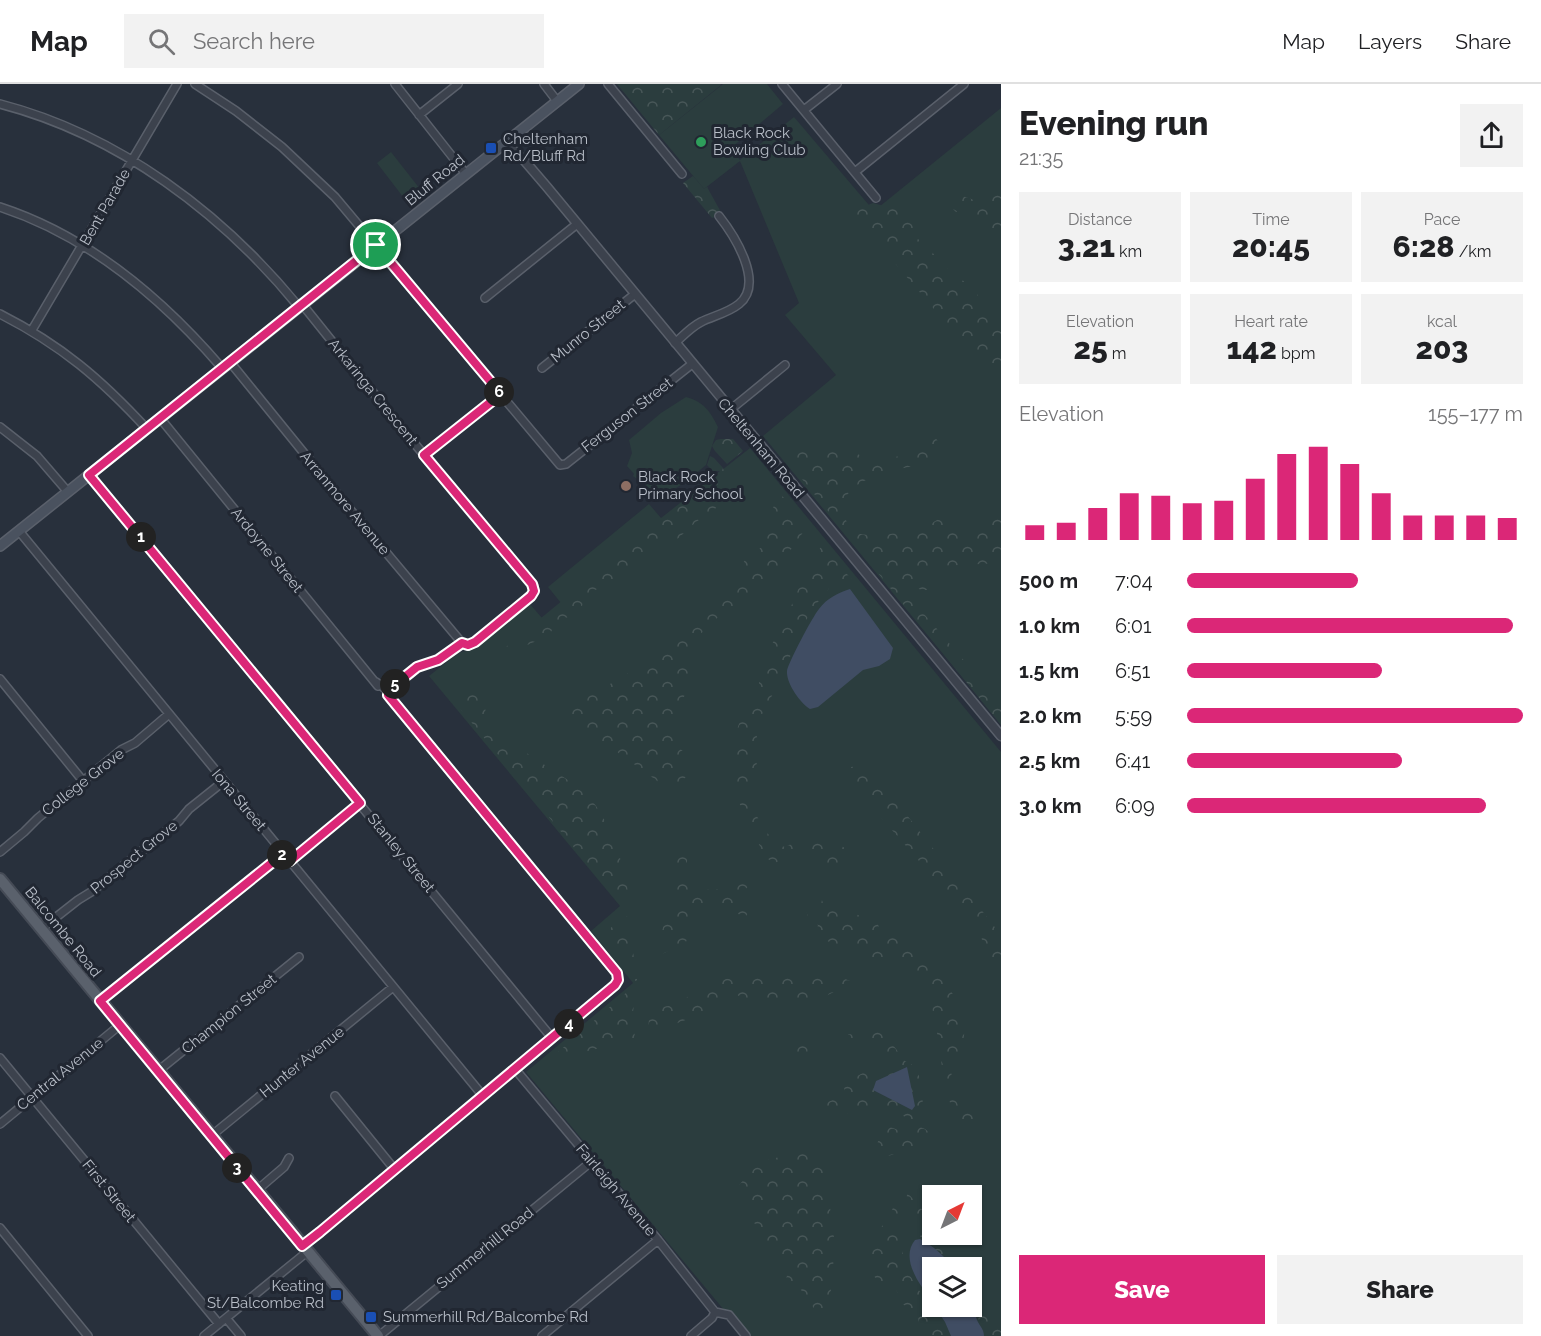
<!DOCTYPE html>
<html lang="en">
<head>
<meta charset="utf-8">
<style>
	:root { --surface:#fff; --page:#f2f2f2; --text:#202124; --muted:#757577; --line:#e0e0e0; --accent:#db2777 }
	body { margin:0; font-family:Raleway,sans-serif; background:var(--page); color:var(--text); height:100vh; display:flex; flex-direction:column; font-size:22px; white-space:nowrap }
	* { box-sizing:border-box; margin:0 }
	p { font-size:20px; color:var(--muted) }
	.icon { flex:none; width:33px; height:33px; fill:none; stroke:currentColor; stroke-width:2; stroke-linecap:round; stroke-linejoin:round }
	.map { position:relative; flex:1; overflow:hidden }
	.drawer { display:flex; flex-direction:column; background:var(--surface); width:540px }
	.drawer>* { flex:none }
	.needle { width:39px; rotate:42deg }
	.fabs { position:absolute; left:922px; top:1101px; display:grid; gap:12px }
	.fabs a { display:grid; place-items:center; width:60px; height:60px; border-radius:0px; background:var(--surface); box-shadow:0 2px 4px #0004; font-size:30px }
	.pin { position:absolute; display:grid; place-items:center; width:51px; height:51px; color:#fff; margin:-26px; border:3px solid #fff; border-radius:50%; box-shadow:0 2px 6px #0007 }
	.km { position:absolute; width:30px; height:30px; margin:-15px; border-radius:50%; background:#222; color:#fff; font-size:16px; line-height:30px; text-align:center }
	.round { display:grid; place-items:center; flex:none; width:63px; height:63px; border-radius:0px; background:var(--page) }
	.head { display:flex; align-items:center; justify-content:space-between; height:102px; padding:0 18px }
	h1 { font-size:33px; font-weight:800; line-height:45px }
	.stats { display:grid; grid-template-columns:repeat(3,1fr); gap:9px; height:102px; padding:6px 18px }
	.stats div { display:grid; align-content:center; border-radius:0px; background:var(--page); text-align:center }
	.stats b { font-size:30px; font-weight:800 }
	.stats small { font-size:16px; font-weight:400 }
	.stats p { font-size:16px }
	.chart { height:168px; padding:12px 18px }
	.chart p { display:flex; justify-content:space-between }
	.chart svg { width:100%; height:108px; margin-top:6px; stroke:var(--accent); stroke-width:6 }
	.primary-button { display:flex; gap:12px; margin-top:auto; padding:12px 18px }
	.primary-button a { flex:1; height:69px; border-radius:0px; background:var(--accent); color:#fff; font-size:24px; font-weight:800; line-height:69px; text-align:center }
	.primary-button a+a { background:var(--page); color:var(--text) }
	ul { padding:0 18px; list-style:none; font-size:20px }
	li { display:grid; grid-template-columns:96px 72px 1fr; align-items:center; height:45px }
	li i { height:15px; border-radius:8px; background:var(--accent) }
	header { display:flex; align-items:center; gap:36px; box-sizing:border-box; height:84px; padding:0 30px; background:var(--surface); border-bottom:2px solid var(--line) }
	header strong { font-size:28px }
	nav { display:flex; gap:33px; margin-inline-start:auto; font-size:21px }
	.search { width:420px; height:54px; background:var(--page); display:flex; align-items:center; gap:15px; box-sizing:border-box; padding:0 21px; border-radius:0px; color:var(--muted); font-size:22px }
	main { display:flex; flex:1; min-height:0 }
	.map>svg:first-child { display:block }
	.green { fill:#2b3d3e; fill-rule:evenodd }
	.forest { fill:url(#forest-crowns) }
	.water { fill:#404d63 }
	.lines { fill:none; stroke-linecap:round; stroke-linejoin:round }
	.minor-casing { stroke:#5a606b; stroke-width:10 }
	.tertiary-casing { stroke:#5a606b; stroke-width:11 }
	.secondary-casing { stroke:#5a606b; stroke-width:12 }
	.primary-casing { stroke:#454b56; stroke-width:14 }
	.minor { stroke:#3c424d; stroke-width:7 }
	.tertiary { stroke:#3c424d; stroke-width:8 }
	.secondary { stroke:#4a525f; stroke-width:9 }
	.primary { stroke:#5a616c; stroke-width:10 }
	.route-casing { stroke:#fff; stroke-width:12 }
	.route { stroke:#db2777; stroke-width:8 }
	.leisure-dot { fill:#2e9e5b; stroke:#212732; stroke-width:2 }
	.transit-dot { fill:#1a4fb4; stroke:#212732; stroke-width:2 }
	.education-dot { fill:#8d6e63; stroke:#212732; stroke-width:2 }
	.labels { text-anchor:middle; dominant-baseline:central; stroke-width:6; stroke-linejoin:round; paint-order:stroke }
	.poi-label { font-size:15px; fill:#b8bec8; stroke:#212732; text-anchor:start }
	.street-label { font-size:15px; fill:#b8bec8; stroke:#212732 }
</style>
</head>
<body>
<header>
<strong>Map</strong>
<div class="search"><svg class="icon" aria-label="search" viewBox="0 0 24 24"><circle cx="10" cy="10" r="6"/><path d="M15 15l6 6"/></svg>Search here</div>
<nav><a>Map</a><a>Layers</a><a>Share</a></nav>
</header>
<main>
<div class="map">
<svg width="1001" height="1252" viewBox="0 0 1001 1252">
	<defs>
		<pattern id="forest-crowns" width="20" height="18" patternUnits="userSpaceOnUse" patternTransform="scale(1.5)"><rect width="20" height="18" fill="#2b3d3e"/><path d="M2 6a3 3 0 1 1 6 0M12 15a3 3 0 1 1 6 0" fill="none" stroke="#485758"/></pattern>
	</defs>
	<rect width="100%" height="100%" fill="#28303c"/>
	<path class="green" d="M 723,0 L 767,0 L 783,20 L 731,64 L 740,76 L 794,33 L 874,127 L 1001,24 L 1001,640 L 763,352 L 836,291 L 785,231 L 799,219 L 740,77 L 704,105 L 659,51 Z
		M 391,68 L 424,110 L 410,122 L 377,79 Z
		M 686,313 C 704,318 710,327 718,343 L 706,381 L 684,399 L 668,409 L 654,408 L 633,392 L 634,390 L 627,382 L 632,369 L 629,356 L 661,329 Z
		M 750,364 L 1001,668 L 1001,1252 L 749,1252 L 730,1227 L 724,1226 L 526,988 L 633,899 L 591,847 L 620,822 L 429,592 L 458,569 L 473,565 L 529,519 L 542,534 L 561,519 L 548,503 L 649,420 L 661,434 ZM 933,1112 L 972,1112 L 972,1150 L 933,1150 ZM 933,1184 L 972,1184 L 972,1222 L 933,1222 Z"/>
	<path class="forest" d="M 617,0 L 720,0 L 721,1 L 659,51 Z
		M 693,92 L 704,105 L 707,103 L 722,130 L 712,134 L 683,99 Z
		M 1001,106 L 1001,160 L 982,135 L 973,127 L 956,128 L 948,120 L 947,112 L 954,109 L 980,118 L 989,109 Z
		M 873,119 L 891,124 L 905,123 L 910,127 L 910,134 L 918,155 L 941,177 L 954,193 L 966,198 L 977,210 L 1001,248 L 1001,291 L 994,292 L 968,265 L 854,131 L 855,126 Z
		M 924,349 C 937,350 949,368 944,381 C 918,378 833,392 844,431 C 846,437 850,446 857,449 C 868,454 915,448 926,443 C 935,438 935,435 946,434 L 966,454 L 979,449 L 1001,426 L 1001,479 L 940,482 L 930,495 L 929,506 L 921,506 L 907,498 L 902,504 L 1001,620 L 1001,641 L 781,369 L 813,363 L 852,367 L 871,377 L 891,375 L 915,365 Z
		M 721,355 L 733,355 L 743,367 L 727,380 L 715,367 L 712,362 L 716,356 Z
		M 710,372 L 714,374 L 723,384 L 727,401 L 716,424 L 696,438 L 672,460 L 657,466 L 643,482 L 623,495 L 595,506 L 585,515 L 578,531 L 560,535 L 548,552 L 518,565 L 495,572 L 720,387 L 713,387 L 707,381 Z
		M 778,406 L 806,444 L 771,494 L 709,540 L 692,561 L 687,573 L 689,589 L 685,610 L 675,638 L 673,659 L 684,668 L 689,689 L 680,700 L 660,699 L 584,644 L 561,623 L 600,606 L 630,588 L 654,569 L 684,552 L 727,506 L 745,476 L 763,462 Z
		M 822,461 L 853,497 L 845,496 L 830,503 L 810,528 L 777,602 L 756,642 L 758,667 L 756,686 L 743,706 L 760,738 L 775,760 L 785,763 L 816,748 L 823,760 L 833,758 L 847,765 L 848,775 C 830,784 818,780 803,769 L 774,779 L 765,773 L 734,708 L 732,689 L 734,678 L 728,671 L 740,637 L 759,602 L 759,586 L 790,525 L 803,493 Z
		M 478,603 L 497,605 C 492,609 485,615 485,623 C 486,654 568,690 588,712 C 612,738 631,797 630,832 L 449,611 L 456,605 Z
		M 866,679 L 1001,851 L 1001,891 L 983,859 L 973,827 L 966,823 L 954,822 L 926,785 L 844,691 L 844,685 Z
		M 680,751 L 689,758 L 686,787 L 698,806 L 729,805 L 735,795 L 745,795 L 753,799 L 744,806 L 742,817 L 748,829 L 746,832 C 728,828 706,816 695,836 C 691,842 689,851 686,858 L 656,873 L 666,830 L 674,822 L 675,781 Z
		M 822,816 L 877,839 L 884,852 L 909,853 L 935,878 L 966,934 L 963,960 L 951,987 L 955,1014 L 961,1028 L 979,1028 L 983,1039 L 957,1044 L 944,997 L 935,935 L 931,920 L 927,907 L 917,896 L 911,885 L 900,877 L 880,875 L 860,870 L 831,859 L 815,850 L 818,841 L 809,836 L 806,826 L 813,822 L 820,824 Z
		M 624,832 L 628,833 L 637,895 L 633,928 L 635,956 L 549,976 L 635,901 L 635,893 L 605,849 Z
		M 786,890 L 801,898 C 817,894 834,889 850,897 C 829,913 812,921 786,913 L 776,917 L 765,914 L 747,917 L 734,909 L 719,915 L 715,925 L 648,950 L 649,933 L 660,923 L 677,921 L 698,905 L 725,895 L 760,891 L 766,895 Z
		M 880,939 L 890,946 L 883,957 L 873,964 L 871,961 L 848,956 L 848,950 L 857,951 Z
		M 805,955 L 809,957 L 806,980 L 796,982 L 791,976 L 791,958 Z
		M 888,961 L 893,961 L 905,977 L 916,983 L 919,992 L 926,1040 C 907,1037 891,1022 871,1022 C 863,1021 859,1026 853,1028 C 844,1031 832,1029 823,1027 L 820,1021 L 845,1011 L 844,1002 C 857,988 873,987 889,978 L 891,972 L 885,966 Z
		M 908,1038 L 925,1045 L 930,1049 L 926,1059 L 868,1079 L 882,1049 L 890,1043 L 904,1048 L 904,1042 Z
		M 803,1067 L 821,1069 L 828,1108 L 835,1161 L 830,1216 L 818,1230 L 799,1203 L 786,1194 L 793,1181 L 778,1178 L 778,1166 L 766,1164 L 753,1136 L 751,1122 L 740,1112 L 739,1101 L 760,1078 Z
		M 907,1109 C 917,1118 933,1137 933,1150 L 938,1151 L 964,1183 L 953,1183 C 945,1173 934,1167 925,1158 C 914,1147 906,1124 907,1109 Z
		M 900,1121 C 902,1142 899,1167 908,1187 C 918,1209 937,1227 947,1252 L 930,1252 L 920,1244 L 918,1234 L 912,1225 L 900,1219 L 901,1214 L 893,1201 L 880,1201 L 868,1183 L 872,1159 L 893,1124 Z
		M 972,1194 L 986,1215 L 992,1234 L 1001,1247 L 1001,1252 L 993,1252 C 972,1234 972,1220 972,1194 Z"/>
	<path class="water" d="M 850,505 L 893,564 L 890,575 L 879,582 L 863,586 L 818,623 L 810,625 C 800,619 786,599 787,587 C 788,579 813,532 819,525 C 827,514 838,509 850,505 Z
		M 907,983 L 914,1017 L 915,1022 L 912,1026 L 873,1006 L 876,997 Z
		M 920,1155 C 933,1162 944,1171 952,1183 L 933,1184 L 933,1219 C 922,1203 899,1176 915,1156 Z
		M 972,1207 C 974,1216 973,1226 976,1233 C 978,1241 984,1244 984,1252 L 951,1252 L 945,1238 L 935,1223 L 972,1222 Z"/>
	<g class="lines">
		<defs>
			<path id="minor" d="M 195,0 L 236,27 L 282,63 L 335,113 L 560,381 L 566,380 L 692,280
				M 395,0 L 466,90
				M 544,0 L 557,17
				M 608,0 L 682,90
				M 782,0 L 876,114
				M 0,20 C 119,51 222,129 299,223
				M 804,26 L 837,0
				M 419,31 L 458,0
				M 855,88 L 964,0
				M 0,123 C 89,152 162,214 222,284
				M 485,214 L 577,140
				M 302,220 L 404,347 L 534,502 L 531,512 L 475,558 L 468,561 L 462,559 L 438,576 L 417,583 L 388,607
				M 0,230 C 61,261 101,295 147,345
				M 32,246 L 177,0
				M 675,259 C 683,252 691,243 701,238 C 713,232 728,229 739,220 C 765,199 734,151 719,132
				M 230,278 L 338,411 L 462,559
				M 542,284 L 635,210
				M 730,326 L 785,281
				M 160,334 L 378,602
				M 0,343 L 37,372 L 68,408
				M 424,371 L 501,310
				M 89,391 L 552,954
				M 19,447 L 483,1012
				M 0,595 L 83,697
				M 0,768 L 24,748 L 38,734 L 121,666 L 135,659 L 169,630
				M 289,777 L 360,719
				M 41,845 L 78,816 L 91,808 L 179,737 L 189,725 L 224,697
				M 100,917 L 284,769
				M 0,974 L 219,1240
				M 515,985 L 658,1156 L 715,1228
				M 158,987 L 299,873
				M 335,1012 L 395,1086
				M 0,1040 L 120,941
				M 211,1052 L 393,903
				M 256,1107 L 284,1083 L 289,1074
				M 0,1144 L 88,1252
				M 302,1162 L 320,1148 L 615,901 L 618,896 L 617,889 L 390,615 L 388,607 L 376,598
				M 715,1228 L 729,1231 L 746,1252
				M 226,1234 L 241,1252
				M 204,1252 L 307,1168
				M 379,1252 L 592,1077
				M 542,1252 L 658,1156
				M 691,1252 L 712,1234 L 715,1228"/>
			<path id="tertiary" d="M 505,59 L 523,75 L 547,103 L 1001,652"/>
			<path id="secondary" d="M 0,462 L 579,0"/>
			<path id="primary" d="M 0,795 L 378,1252"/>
		</defs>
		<use href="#minor" class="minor-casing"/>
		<use href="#tertiary" class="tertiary-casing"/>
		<use href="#secondary" class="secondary-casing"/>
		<use href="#primary" class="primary-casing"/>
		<use href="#minor" class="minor"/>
		<use href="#tertiary" class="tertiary"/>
		<use href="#secondary" class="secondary"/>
		<use href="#primary" class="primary"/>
	</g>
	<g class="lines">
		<defs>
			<path id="route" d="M 376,161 L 501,310 L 424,371 L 532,500 L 534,507 L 531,512 L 475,558 L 468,561 L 462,559 L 438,576 L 417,583 L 391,604 L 388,611 L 617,889 L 618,896 L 615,901 L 320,1148 L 302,1162 L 100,917 L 284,769 L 290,777 L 360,719 L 89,391 Z"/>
		</defs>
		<use href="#route" class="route-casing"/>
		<use href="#route" class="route"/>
	</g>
	<circle class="leisure-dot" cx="701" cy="58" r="6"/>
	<g class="transit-dot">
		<rect x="485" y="58" width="12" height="12" rx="3"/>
		<rect x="330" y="1205" width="12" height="12" rx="3"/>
		<rect x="365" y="1227" width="12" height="12" rx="3"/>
	</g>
	<circle class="education-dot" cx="626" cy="402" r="6"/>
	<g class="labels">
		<g class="poi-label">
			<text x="713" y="49">Black Rock<tspan x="713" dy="17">Bowling Club</tspan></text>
			<text x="503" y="55">Cheltenham<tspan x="503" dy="17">Rd/Bluff Rd</tspan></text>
			<text x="638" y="393">Black Rock<tspan x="638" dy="17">Primary School</tspan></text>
			<text x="324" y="1202" text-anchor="end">Keating<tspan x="324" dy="17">St/Balcombe Rd</tspan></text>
			<text x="383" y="1233">Summerhill Rd/Balcombe Rd</text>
		</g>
		<g class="street-label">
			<text transform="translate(435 96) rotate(-39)">Bluff Road</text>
			<text transform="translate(105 123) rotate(-60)">Bent Parade</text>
			<text transform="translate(588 247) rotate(-39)">Munro Street</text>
			<text transform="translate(373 308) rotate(51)">Arkaringa Crescent</text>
			<text transform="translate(627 331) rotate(-38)">Ferguson Street</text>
			<text transform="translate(761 364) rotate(50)">Cheltenham Road</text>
			<text transform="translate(345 419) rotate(50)">Arranmore Avenue</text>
			<text transform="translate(267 466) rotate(51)">Ardoyne Street</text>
			<text transform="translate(83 698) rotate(-38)">College Grove</text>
			<text transform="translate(239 716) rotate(50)">Iona Street</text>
			<text transform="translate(401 769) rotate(51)">Stanley Street</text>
			<text transform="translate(134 773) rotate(-39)">Prospect Grove</text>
			<text transform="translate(63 848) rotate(51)">Balcombe Road</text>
			<text transform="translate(229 930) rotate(-39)">Champion Street</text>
			<text transform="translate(302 978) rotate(-39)">Hunter Avenue</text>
			<text transform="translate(60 990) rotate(-39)">Central Avenue</text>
			<text transform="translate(616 1106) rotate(50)">Fairleigh Avenue</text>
			<text transform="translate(109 1107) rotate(51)">First Street</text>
			<text transform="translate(485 1164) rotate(-39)">Summerhill Road</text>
		</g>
	</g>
</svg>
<div class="fabs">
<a><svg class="needle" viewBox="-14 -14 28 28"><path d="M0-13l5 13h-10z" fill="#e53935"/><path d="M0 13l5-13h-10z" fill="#757577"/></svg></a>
<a><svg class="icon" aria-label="layers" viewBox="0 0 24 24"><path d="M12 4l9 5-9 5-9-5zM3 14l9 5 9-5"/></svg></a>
</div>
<div class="pin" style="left:376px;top:161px;background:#1e9e55"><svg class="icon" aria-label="arrive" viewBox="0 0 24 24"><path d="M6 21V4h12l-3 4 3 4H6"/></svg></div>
<b class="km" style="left:141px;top:453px">1</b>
<b class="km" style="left:282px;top:771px">2</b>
<b class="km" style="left:237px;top:1084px">3</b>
<b class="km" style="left:569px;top:940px">4</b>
<b class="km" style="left:395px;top:600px">5</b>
<b class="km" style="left:499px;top:308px">6</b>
</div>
<section class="drawer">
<div class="head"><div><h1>Evening run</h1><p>21:35</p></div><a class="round"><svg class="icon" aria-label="share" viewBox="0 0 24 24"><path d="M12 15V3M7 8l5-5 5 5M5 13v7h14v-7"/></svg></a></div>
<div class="stats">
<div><p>Distance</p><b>3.21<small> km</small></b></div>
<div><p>Time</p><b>20:45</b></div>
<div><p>Pace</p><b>6:28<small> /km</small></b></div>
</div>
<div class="stats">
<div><p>Elevation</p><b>25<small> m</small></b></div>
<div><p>Heart rate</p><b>142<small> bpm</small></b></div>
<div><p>kcal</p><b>203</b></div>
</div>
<div class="chart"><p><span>Elevation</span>155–177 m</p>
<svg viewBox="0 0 160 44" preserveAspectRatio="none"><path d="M5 44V38M15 44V37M25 44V31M35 44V25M45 44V26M55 44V29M65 44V28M75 44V19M85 44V9M95 44V6M105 44V13M115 44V25M125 44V34M135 44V34M145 44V34M155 44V35"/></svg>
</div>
<ul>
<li><b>500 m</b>7:04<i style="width:51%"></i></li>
<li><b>1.0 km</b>6:01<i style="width:97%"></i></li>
<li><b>1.5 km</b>6:51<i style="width:58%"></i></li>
<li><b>2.0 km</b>5:59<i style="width:100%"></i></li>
<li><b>2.5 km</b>6:41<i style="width:64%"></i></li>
<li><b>3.0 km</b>6:09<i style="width:89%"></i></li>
</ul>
<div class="primary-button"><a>Save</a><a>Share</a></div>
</section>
</main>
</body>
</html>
